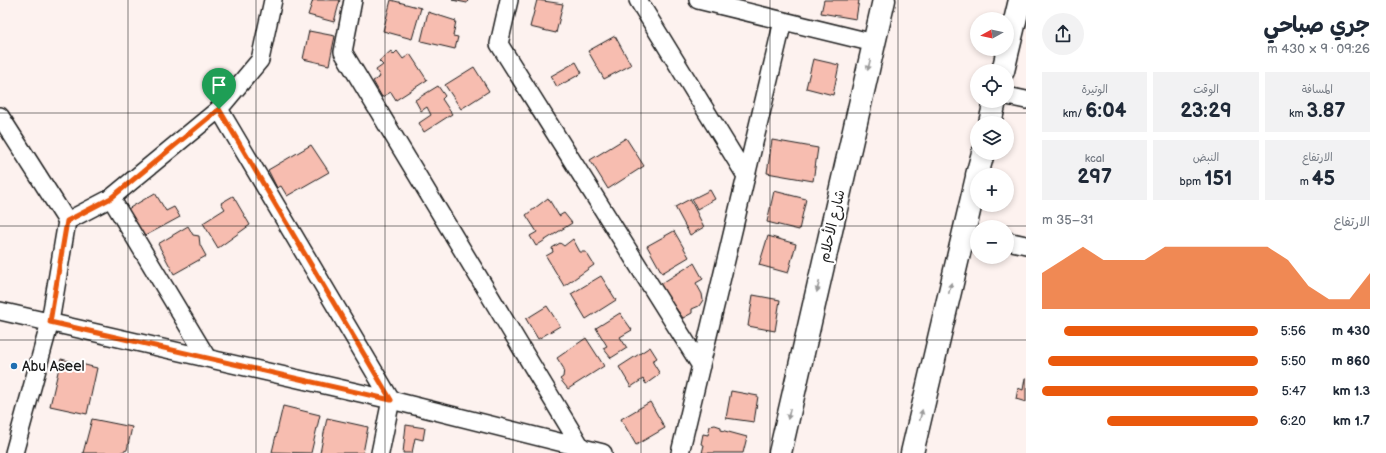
<!DOCTYPE html>
<html lang="ar">
<head>
<meta charset="utf-8">
<style>
	:root { --surface:#fff; --page:#f2f2f3; --text:#1f2937; --muted:#747a83; --accent:#ea580c }
	body { margin:0; font-family:"Balsamiq Sans","Playpen Sans Arabic",sans-serif; background:var(--page); color:var(--text); direction:rtl; height:100vh; display:flex; flex-direction:column; font-size:15px; white-space:nowrap }
	* { box-sizing:border-box; margin:0 }
	p { font-size:13px; color:var(--muted) }
	.icon { flex:none; width:22px; height:22px; fill:none; stroke:currentColor; stroke-width:2; stroke-linecap:round; stroke-linejoin:round }
	.map { position:relative; flex:1; overflow:hidden; direction:ltr }
	.side { display:flex; flex-direction:column; background:var(--surface); width:360px }
	.side>* { flex:none }
	.needle { width:26px; rotate:262deg }
	.tools { position:absolute; left:970px; top:12px; display:grid; gap:8px }
	.tools a { display:grid; place-items:center; width:44px; height:44px; border-radius:50%; background:var(--surface); box-shadow:0 2px 6px #0003; font-size:20px }
	.pin { position:absolute; display:grid; place-items:center; width:34px; height:34px; color:#fff; margin:-41px -17px; border-radius:50% 50% 50% 0; rotate:-45deg; box-shadow:0 0 4px #0007 }
	.pin .icon { rotate:45deg }
	.round { display:grid; place-items:center; flex:none; width:42px; height:42px; border-radius:21px; background:var(--page) }
	.headline { display:flex; align-items:center; justify-content:space-between; height:68px; padding:0 16px }
	h1 { font-size:22px; font-weight:700; line-height:30px }
	.stats { display:grid; grid-template-columns:repeat(3,1fr); gap:6px; height:68px; padding:4px 16px }
	.stats div { display:grid; align-content:center; border-radius:0px; background:var(--page); text-align:center }
	.stats b { font-size:20px; font-weight:700 }
	.stats small { font-size:11px; font-weight:400 }
	.stats p { font-size:11px }
	.chart { height:112px; padding:8px 16px }
	.chart p { display:flex; justify-content:space-between }
	.chart svg { width:100%; height:72px; margin-top:4px; fill:var(--accent); opacity:.7 }
	ul { padding:0 16px; list-style:none; font-size:13px }
	li { display:grid; grid-template-columns:64px 48px 1fr; align-items:center; height:30px }
	li i { height:10px; border-radius:5px; background:var(--accent) }
	main { display:flex; flex:1; min-height:0 }
	.map>svg:first-child { display:block }
	.building { fill:#f7bdb0; stroke:#1c1c1c }
	.lines { fill:none; stroke-linecap:round; stroke-linejoin:round }
	.street-casing { stroke:#1c1c1c; stroke-width:20 }
	.primary-casing { stroke:#1c1c1c; stroke-width:25 }
	.street { stroke:#fff; stroke-width:17 }
	.primary { stroke:#fff; stroke-width:22 }
	.oneway { fill:#999 }
	.route-casing { stroke:#fff; stroke-width:8 }
	.route { stroke:#ea580c; stroke-width:5 }
	.grid { fill:none; stroke:#1c1c1c; stroke-width:1; stroke-opacity:0.55 }
	.poi-dot { fill:#1f6fb2; stroke:#fff; stroke-width:1.5 }
	.labels { text-anchor:middle; dominant-baseline:central; stroke-width:4; stroke-linejoin:round; paint-order:stroke }
	.street-label { font-size:14px; fill:#1c1c1c; stroke:#fff }
	.poi-label { font-size:14px; fill:#1c1c1c; stroke:#fff; text-anchor:start }
</style>
</head>
<body>
<main>
<section class="side">
<div class="headline"><div><h1>جري صباحي</h1><p>09:26 · 9 × 430 m</p></div><a class="round"><svg class="icon" aria-label="share" viewBox="0 0 24 24"><path d="M12 15V3M7 8l5-5 5 5M5 13v7h14v-7"/></svg></a></div>
<div class="stats">
<div><p>المسافة</p><b>3.87<small> km</small></b></div>
<div><p>الوقت</p><b>23:29</b></div>
<div><p>الوتيرة</p><b>6:04<small> /km</small></b></div>
</div>
<div class="stats">
<div><p>الارتفاع</p><b>45<small> m</small></b></div>
<div><p>النبض</p><b>151<small> bpm</small></b></div>
<div><p>kcal</p><b>297</b></div>
</div>
<div class="chart"><p><span>الارتفاع</span>31–35 m</p>
<svg viewBox="0 0 160 44" preserveAspectRatio="none"><path d="M0 44V22L10 14L20 6L30 14L40 14L50 14L60 6L70 6L80 6L90 6L100 6L110 6L120 14L130 30L140 38L150 38L160 22V44z"/></svg>
</div>
<ul>
<li><b>430 m</b>5:56<i style="width:90%"></i></li>
<li><b>860 m</b>5:50<i style="width:97%"></i></li>
<li><b>1.3 km</b>5:47<i style="width:100%"></i></li>
<li><b>1.7 km</b>6:20<i style="width:70%"></i></li>
</ul>
</section>
<div class="map">
<svg width="1026" height="453" viewBox="0 0 1026 453">
	<rect width="100%" height="100%" fill="#fdf2ef"/>
	<filter id="ink" filterUnits="userSpaceOnUse"><feTurbulence type="fractalNoise" baseFrequency=".025" numOctaves="2"/><feDisplacementMap in="SourceGraphic" scale="8" xChannelSelector="R" yChannelSelector="G"/><feConvolveMatrix kernelMatrix="1 2 1 2 8 2 1 2 1" color-interpolation-filters="sRGB"/></filter>
	<g filter="url(#ink)">
		<path class="building" d="M 313,0 L 340,0 L 334,22 L 308,15 Z
			M 391,0 L 421,8 L 412,39 L 383,31 Z
			M 452,0 L 468,0 L 467,3 Z
			M 537,0 L 563,4 L 556,33 L 530,27 Z
			M 824,0 L 859,0 L 856,19 L 821,13 Z
			M 428,12 L 456,21 L 453,36 L 458,37 L 455,49 L 421,41 Z
			M 309,31 L 335,36 L 329,65 L 303,59 Z
			M 615,36 L 631,65 L 604,79 L 588,51 Z
			M 391,51 L 393,55 L 397,51 L 403,59 L 410,54 L 427,80 L 396,100 L 391,92 L 382,97 L 373,81 L 380,77 L 376,70 L 383,65 L 379,61 Z
			M 813,59 L 839,65 L 833,95 L 806,88 Z
			M 576,62 L 582,73 L 557,87 L 551,76 Z
			M 474,67 L 489,91 L 461,109 L 445,85 Z
			M 438,86 L 445,96 L 442,99 L 452,114 L 424,132 L 419,123 L 431,115 L 427,107 L 421,111 L 415,100 Z
			M 626,138 L 644,166 L 608,189 L 590,160 Z
			M 772,140 L 818,148 L 813,181 L 767,173 Z
			M 311,145 L 329,172 L 287,196 L 281,186 L 277,188 L 268,170 Z
			M 710,190 L 715,199 L 697,209 L 692,199 Z
			M 774,191 L 806,199 L 799,230 L 767,222 Z
			M 155,193 L 166,211 L 174,207 L 180,217 L 143,237 L 128,209 Z
			M 233,196 L 250,225 L 218,248 L 203,223 L 225,209 L 221,203 Z
			M 548,198 L 559,216 L 564,213 L 572,223 L 536,246 L 530,236 L 537,232 L 526,215 Z
			M 690,199 L 704,227 L 690,235 L 675,207 Z
			M 188,226 L 193,235 L 199,236 L 200,245 L 206,256 L 174,274 L 158,244 Z
			M 674,231 L 689,257 L 662,273 L 647,246 Z
			M 768,236 L 796,244 L 788,273 L 759,265 Z
			M 573,239 L 580,252 L 586,252 L 594,265 L 564,286 L 546,256 L 553,252 L 552,248 L 560,243 L 564,246 Z
			M 694,263 L 703,279 L 696,283 L 702,294 L 703,300 L 699,306 L 692,309 L 692,313 L 683,318 L 659,285 Z
			M 601,276 L 616,300 L 586,319 L 571,294 Z
			M 753,295 L 780,300 L 775,331 L 748,326 Z
			M 547,306 L 560,326 L 538,339 L 526,319 Z
			M 620,313 L 632,330 L 620,337 L 627,348 L 611,358 L 603,348 L 607,346 L 596,328 Z
			M 586,338 L 604,366 L 568,389 L 560,379 L 563,377 L 564,369 L 557,358 Z
			M 650,347 L 657,358 L 652,361 L 660,374 L 646,384 L 643,379 L 631,387 L 619,367 Z
			M 61,359 L 97,368 L 87,414 L 50,406 Z
			M 1025,378 L 1026,378 L 1026,402 L 1016,399 L 1018,388 L 1023,390 Z
			M 731,391 L 758,396 L 754,422 L 726,418 Z
			M 650,402 L 665,428 L 636,445 L 621,419 Z
			M 283,406 L 320,415 L 311,453 L 272,452 Z
			M 327,418 L 368,427 L 363,453 L 320,453 Z
			M 92,419 L 132,427 L 127,450 L 119,453 L 83,453 Z
			M 406,425 L 425,428 L 423,440 L 415,438 L 412,453 L 403,453 Z
			M 715,425 L 721,427 L 721,430 L 747,437 L 743,453 L 702,453 L 704,445 L 701,444 L 703,434 L 708,435 L 710,426 Z"/>
		<g class="lines">
			<defs>
				<path id="street" d="M 353,0 L 343,52 L 581,447
					M 509,0 L 499,44 L 701,366
					M 638,0 L 746,176
					M 698,0 L 874,43
					M 1007,96 L 1026,100
					M 219,109 L 391,400 L 380,453
					M 0,116 L 67,221 L 50,322 L 14,453
					M 111,198 L 206,356
					M 67,221 L 111,198 L 219,109 L 260,60 L 273,0
					M 1007,241 L 1026,245
					M 0,311 L 391,400 L 603,453
					M 680,453 L 783,21"/>
				<path id="primary" d="M 1003,71 L 1020,0
					M 990,123 L 995,101
					M 977,175 L 983,153
					M 780,453 L 884,0
					M 912,453 L 977,177"/>
			</defs>
			<use href="#street" class="street-casing"/>
			<use href="#primary" class="primary-casing"/>
			<use href="#street" class="street"/>
			<use href="#primary" class="primary"/>
		</g>
		<defs><path id="oneway-solid" d="M-6-.8H1V-3.2L6.5 0L1 3.2V.8H-6Z"/></defs>
		<g class="oneway">
			<use href="#oneway-solid" transform="translate(869 65) rotate(103)"/>
			<use href="#oneway-solid" transform="translate(818 287) rotate(103)"/>
			<use href="#oneway-solid" transform="translate(950 288) rotate(-77)"/>
			<use href="#oneway-solid" transform="translate(789 414) rotate(103)"/>
			<use href="#oneway-solid" transform="translate(921 415) rotate(-77)"/>
		</g>
	</g>
	<g class="lines" filter="url(#ink)">
		<defs>
			<path id="route" d="M 219,109 L 391,400 L 50,322 L 67,221 L 111,198 Z"/>
		</defs>
		<use href="#route" class="route-casing"/>
		<use href="#route" class="route"/>
	</g>
	<path class="grid" d="M 128,0 L 128,453M 256,0 L 256,453M 385,0 L 385,453M 513,0 L 513,453M 641,0 L 641,453M 770,0 L 770,453M 898,0 L 898,453M 0,113 L 1026,113M 0,226 L 1026,226M 0,340 L 1026,340"/>
	<circle class="poi-dot" cx="14" cy="366" r="4"/>
	<g class="labels">
		<g class="street-label">
			<text transform="translate(832 226) rotate(-77)">شارع الأحلام</text>
		</g>
		<g class="poi-label">
			<text x="22" y="366">Abu Aseel</text>
		</g>
	</g>
</svg>
<div class="tools">
<a><svg class="needle" viewBox="-14 -14 28 28"><path d="M0-13l5 13h-10z" fill="#e53935"/><path d="M0 13l5-13h-10z" fill="#747a83"/></svg></a>
<a><svg class="icon" aria-label="locate" viewBox="0 0 24 24"><circle cx="12" cy="12" r="6"/><path d="M12 2v4M12 18v4M2 12h4M18 12h4"/></svg></a>
<a><svg class="icon" aria-label="layers" viewBox="0 0 24 24"><path d="M12 4l9 5-9 5-9-5zM3 14l9 5 9-5"/></svg></a>
<a>+</a>
<a>−</a>
</div>
<div class="pin" style="left:219px;top:109px;background:#1e9e55"><svg class="icon" aria-label="arrive" viewBox="0 0 24 24"><path d="M6 21V4h12l-3 4 3 4H6"/></svg></div>
</div>
</main>
</body>
</html>
